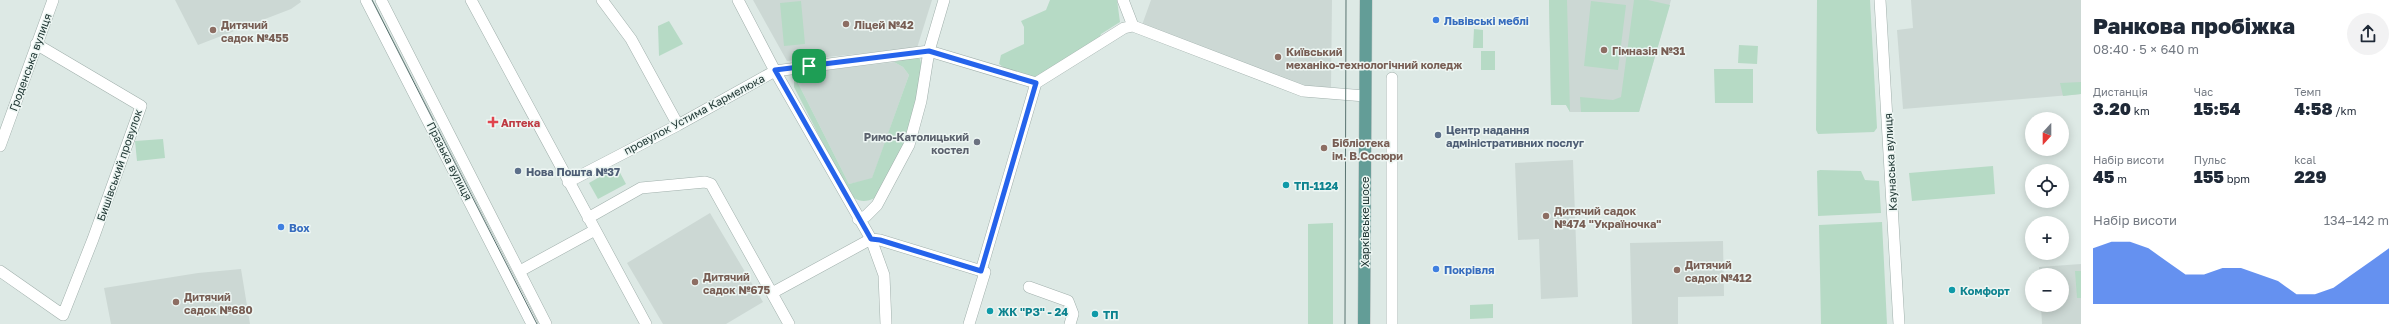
<!DOCTYPE html>
<html lang="uk">
<head>
<meta charset="utf-8">
<style>
	:root { --surface:#fff; --page:#f2f2f3; --text:#1f2937; --muted:#747a83; --accent:#2563eb }
	body { margin:0; font-family:"Golos Text",sans-serif; background:var(--page); color:var(--text); height:100vh; display:flex; flex-direction:column; font-size:15px; white-space:nowrap }
	* { box-sizing:border-box; margin:0 }
	p { font-size:13px; color:var(--muted) }
	.icon { flex:none; width:22px; height:22px; fill:none; stroke:currentColor; stroke-width:2; stroke-linecap:round; stroke-linejoin:round }
	.map { position:relative; flex:1; overflow:hidden }
	.panel { display:flex; flex-direction:column; background:var(--surface); width:320px }
	.panel>* { flex:none }
	.needle { width:26px; rotate:201deg }
	.tools { position:absolute; left:2025px; top:112px; display:grid; gap:8px }
	.tools a { display:grid; place-items:center; width:44px; height:44px; border-radius:50%; background:var(--surface); box-shadow:0 2px 10px #0003; font-size:20px }
	.pin { position:absolute; display:grid; place-items:center; width:34px; height:34px; color:#fff; margin:-17px; border-radius:8px; box-shadow:0 2px 6px #0006 }
	.round { display:grid; place-items:center; flex:none; width:42px; height:42px; border-radius:21px; background:var(--page) }
	.overview { display:flex; align-items:center; justify-content:space-between; height:68px; padding:0 12px }
	h1 { font-size:22px; font-weight:800; line-height:30px }
	.metrics { display:grid; grid-template-columns:repeat(3,1fr); gap:6px; height:68px; padding:4px 12px }
	.metrics div { display:grid; align-content:center }
	.metrics b { font-size:17px; font-weight:800 }
	.metrics small { font-size:11px; font-weight:400 }
	.metrics p { font-size:11px }
	.chart { height:112px; padding:8px 12px }
	.chart p { display:flex; justify-content:space-between }
	.chart svg { width:100%; height:72px; margin-top:4px; fill:var(--accent); opacity:.7 }
	main { display:flex; flex:1; min-height:0 }
	.map>svg:first-child { display:block }
	.built { fill:#ccd8d4 }
	.green { fill:#b6dac5 }
	.lines { fill:none; stroke-linecap:round; stroke-linejoin:round }
	.minor-casing { stroke:#a1b0ac; stroke-width:12 }
	.major-casing { stroke:#bcc3c2; stroke-width:13 }
	.minor { stroke:#fff; stroke-width:11 }
	.major { stroke:#639d97; stroke-width:12 }
	.tram { stroke:#597370; stroke-width:1 }
	.route-casing { stroke:#fff; stroke-width:8 }
	.route { stroke:#2563eb; stroke-width:5 }
	.shop-dot { fill:#3f7fe0; stroke:#edf6f3; stroke-width:1.5 }
	.education-dot { fill:#8d6e63; stroke:#edf6f3; stroke-width:1.5 }
	.health-dot { fill:#e0444e; stroke:#edf6f3; stroke-width:1.5 }
	.service-dot { fill:#5c6f8a; stroke:#edf6f3; stroke-width:1.5 }
	.worship-dot { fill:#6b7280; stroke:#edf6f3; stroke-width:1.5 }
	.culture-dot { fill:#0f9aa8; stroke:#edf6f3; stroke-width:1.5 }
	.labels { text-anchor:middle; dominant-baseline:central; stroke-width:3; stroke-linejoin:round; paint-order:stroke }
	.shop-label { font-size:11px; font-weight:bold; fill:#366cbe; stroke:#edf6f3; text-anchor:start }
	.education-label { font-size:11px; font-weight:bold; fill:#785e54; stroke:#edf6f3; text-anchor:start }
	.street-label { font-size:11px; fill:#203734; stroke:#edf6f3 }
	.health-label { font-size:11px; font-weight:bold; fill:#be3a42; stroke:#edf6f3; text-anchor:start }
	.service-label { font-size:11px; font-weight:bold; fill:#4e5e75; stroke:#edf6f3; text-anchor:start }
	.worship-label { font-size:11px; font-weight:bold; fill:#5b616d; stroke:#edf6f3; text-anchor:end }
	.culture-label { font-size:11px; font-weight:bold; fill:#0d838f; stroke:#edf6f3; text-anchor:start }
</style>
</head>
<body>
<main>
<div class="map">
<svg width="2081" height="324" viewBox="0 0 2081 324">
	<rect width="100%" height="100%" fill="#dde9e5"/>
	<path class="built" d="M 175,0 L 300,0 L 301,2 L 291,9 L 198,45 Z
		M 753,0 L 932,0 L 917,48 L 787,61 Z
		M 1151,0 L 1332,0 L 1331,89 L 1302,87 L 1142,25 Z
		M 1549,0 L 1671,0 L 1639,112 L 1570,112 L 1566,105 L 1551,105 Z
		M 1911,0 L 2081,0 L 2081,94 L 1903,109 L 1897,30 L 1913,28 Z
		M 894,62 L 903,67 L 909,75 L 872,179 L 849,184 L 798,83 L 804,73 Z
		M 1573,160 L 1578,297 L 1541,299 L 1539,239 L 1518,240 L 1515,163 Z
		M 710,213 L 763,302 L 726,324 L 663,324 L 627,263 Z
		M 1723,241 L 1724,296 L 1678,297 L 1678,324 L 1632,324 L 1630,243 Z
		M 2081,264 L 2081,324 L 2042,324 L 2041,305 L 2062,305 L 2062,275 L 2039,275 L 2039,267 Z
		M 241,269 L 250,324 L 111,324 L 104,288 L 198,273 Z"/>
	<path class="green" d="M 1050,0 L 1117,0 L 1120,22 L 1101,34 L 1100,37 L 1034,79 L 1010,72 L 999,64 L 1001,55 L 1024,44 L 1024,27 L 1021,21 L 1046,10 Z
		M 1549,0 L 1567,0 L 1570,112 L 1566,105 L 1551,105 Z
		M 1634,0 L 1648,0 L 1670,5 L 1639,112 L 1581,112 L 1580,97 L 1613,100 L 1621,97 Z
		M 1817,0 L 1870,0 L 1877,128 L 1874,132 L 1818,134 L 1816,130 Z
		M 801,1 L 805,44 L 784,46 L 780,3 Z
		M 1591,1 L 1626,5 L 1618,70 L 1584,66 Z
		M 669,21 L 683,44 L 659,56 L 658,26 Z
		M 1474,29 L 1483,30 L 1483,48 L 1473,48 Z
		M 1739,45 L 1758,46 L 1757,64 L 1738,63 Z
		M 1481,51 L 1495,51 L 1495,70 L 1481,70 Z
		M 915,57 L 920,59 L 921,63 L 920,89 L 907,139 L 875,198 C 863,204 854,201 847,190 L 794,87 L 794,75 L 804,73 L 798,83 L 849,184 L 872,178 L 909,75 L 903,67 L 894,62 Z
		M 1753,69 L 1753,103 L 1715,103 L 1714,69 Z
		M 2081,82 L 2081,94 L 2063,96 L 2060,83 Z
		M 163,139 L 165,158 L 137,161 L 135,141 Z
		M 1993,166 L 1995,194 L 1912,201 L 1909,173 Z
		M 617,167 L 626,184 L 598,199 L 589,183 Z
		M 1820,170 L 1861,171 L 1865,180 L 1879,181 L 1881,213 L 1818,216 L 1817,171 Z
		M 1882,222 L 1887,324 L 1821,324 L 1819,225 Z
		M 1333,223 L 1333,324 L 1308,324 L 1308,224 Z
		M 2075,271 L 2081,271 L 2081,298 L 2077,298 Z
		M 1493,304 L 1493,318 L 1470,319 L 1470,305 Z"/>
	<g class="lines">
		<defs>
			<path id="minor" d="M 366,0 L 532,324
				M 381,0 L 546,324
				M 471,0 L 646,324
				M 602,0 L 631,39 L 678,125
				M 738,0 L 775,71 L 871,239 L 884,275 L 886,324
				M 1880,0 L 1899,324
				M 1133,26 L 1303,91 L 1365,96
				M 0,146 L 53,0
				M 568,182 L 678,125 L 775,71 L 929,51 L 1036,83
				M 588,218 L 641,188 L 705,182 L 711,184 L 789,324
				M 858,219 L 866,216 L 877,205 L 909,145 L 921,101 L 929,51 L 944,0
				M 0,271 L 63,315 L 93,239 L 141,106 L 36,44
				M 520,271 L 595,230
				M 981,271 L 1036,83 L 1124,28 L 1133,26 L 1123,0
				M 1029,287 L 1068,301 L 1073,314 L 1070,324
				M 772,293 L 871,239 L 880,240 L 985,272 L 969,324
				M 1392,324 L 1392,78"/>
			<path id="major" d="M 1364,324 L 1366,0"/>
		</defs>
		<use href="#minor" class="minor-casing"/>
		<use href="#major" class="major-casing"/>
		<use href="#minor" class="minor"/>
		<use href="#major" class="major"/>
		<path class="tram" d="M 372,0 L 537,324
			M 1345,324 L 1346,0"/>
	</g>
	<g class="lines">
		<defs>
			<path id="route" d="M 929,51 L 1036,83 L 981,271 L 880,240 L 871,239 L 775,70 Z"/>
		</defs>
		<use href="#route" class="route-casing"/>
		<use href="#route" class="route"/>
	</g>
	<g class="shop-dot">
		<circle cx="1436" cy="20" r="4"/>
		<circle cx="281" cy="227" r="4"/>
		<circle cx="1436" cy="269" r="4"/>
	</g>
	<g class="education-dot">
		<circle cx="846" cy="24" r="4"/>
		<circle cx="213" cy="30" r="4"/>
		<circle cx="1604" cy="50" r="4"/>
		<circle cx="1278" cy="57" r="4"/>
		<circle cx="1324" cy="148" r="4"/>
		<circle cx="1546" cy="216" r="4"/>
		<circle cx="1677" cy="270" r="4"/>
		<circle cx="695" cy="282" r="4"/>
		<circle cx="176" cy="302" r="4"/>
	</g>
	<path class="health-dot" d="M491 116h4v4h4v4h-4v4h-4v-4h-4v-4h4z"/>
	<g class="service-dot">
		<circle cx="1438" cy="135" r="4"/>
		<circle cx="518" cy="171" r="4"/>
	</g>
	<circle class="worship-dot" cx="977" cy="142" r="4"/>
	<g class="culture-dot">
		<circle cx="1286" cy="185" r="4"/>
		<circle cx="1952" cy="290" r="4"/>
		<circle cx="990" cy="311" r="4"/>
		<circle cx="1095" cy="314" r="4"/>
	</g>
	<g class="labels">
		<g class="shop-label">
			<text x="1444" y="20">Львівські меблі</text>
			<text x="289" y="227">Box</text>
			<text x="1444" y="269">Покрівля</text>
		</g>
		<g class="education-label">
			<text x="221" y="24">Дитячий<tspan x="221" dy="13">садок №455</tspan></text>
			<text x="854" y="24">Ліцей №42</text>
			<text x="1612" y="50">Гімназія №31</text>
			<text x="1286" y="51">Київський<tspan x="1286" dy="13">механіко-технологічний коледж</tspan></text>
			<text x="1332" y="142">Бібліотека<tspan x="1332" dy="13">ім. В.Сосюри</tspan></text>
			<text x="1554" y="210">Дитячий садок<tspan x="1554" dy="13">№474 "Україночка"</tspan></text>
			<text x="1685" y="264">Дитячий<tspan x="1685" dy="13">садок №412</tspan></text>
			<text x="703" y="276">Дитячий<tspan x="703" dy="13">садок №675</tspan></text>
			<text x="184" y="296">Дитячий<tspan x="184" dy="13">садок №680</tspan></text>
		</g>
		<g class="street-label">
			<text transform="translate(30 62) rotate(-70)">Гроденська вулиця</text>
			<text transform="translate(694 114) rotate(-28)">провулок Устима Кармелюка</text>
			<text transform="translate(450 161) rotate(63)">Празька вулиця</text>
			<text transform="translate(1890 162) rotate(-93)">Каунаська вулиця</text>
			<text transform="translate(119 165) rotate(-71)">Бишівський провулок</text>
			<text transform="translate(1364 222) rotate(-90)">Харківське шосе</text>
		</g>
		<g class="health-label">
			<text x="501" y="122">Аптека</text>
		</g>
		<g class="service-label">
			<text x="1446" y="129">Центр надання<tspan x="1446" dy="13">адміністративних послуг</tspan></text>
			<text x="526" y="171">Нова Пошта №37</text>
		</g>
		<g class="worship-label">
			<text x="969" y="136">Римо-Католицький<tspan x="969" dy="13">костел</tspan></text>
		</g>
		<g class="culture-label">
			<text x="1294" y="185">ТП-1124</text>
			<text x="1960" y="290">Комфорт</text>
			<text x="998" y="311">ЖК "РЗ" - 24</text>
			<text x="1103" y="314">ТП</text>
		</g>
	</g>
</svg>
<div class="tools">
<a><svg class="needle" viewBox="-14 -14 28 28"><path d="M0-13l5 13h-10z" fill="#e53935"/><path d="M0 13l5-13h-10z" fill="#747a83"/></svg></a>
<a><svg class="icon" aria-label="locate" viewBox="0 0 24 24"><circle cx="12" cy="12" r="6"/><path d="M12 2v4M12 18v4M2 12h4M18 12h4"/></svg></a>
<a>+</a>
<a>−</a>
</div>
<div class="pin" style="left:809px;top:66px;background:#1e9e55"><svg class="icon" aria-label="arrive" viewBox="0 0 24 24"><path d="M6 21V4h12l-3 4 3 4H6"/></svg></div>
</div>
<section class="panel">
<div class="overview"><div><h1>Ранкова пробіжка</h1><p>08:40 · 5 × 640 m</p></div><a class="round"><svg class="icon" aria-label="share" viewBox="0 0 24 24"><path d="M12 15V3M7 8l5-5 5 5M5 13v7h14v-7"/></svg></a></div>
<div class="metrics">
<div><p>Дистанція</p><b>3.20<small> km</small></b></div>
<div><p>Час</p><b>15:54</b></div>
<div><p>Темп</p><b>4:58<small> /km</small></b></div>
</div>
<div class="metrics">
<div><p>Набір висоти</p><b>45<small> m</small></b></div>
<div><p>Пульс</p><b>155<small> bpm</small></b></div>
<div><p>kcal</p><b>229</b></div>
</div>
<div class="chart"><p><span>Набір висоти</span>134–142 m</p>
<svg viewBox="0 0 160 44" preserveAspectRatio="none"><path d="M0 44V10L10 6L20 6L30 10L40 18L50 26L60 26L70 22L80 22L90 26L100 30L110 38L120 38L130 34L140 26L150 18L160 10V44z"/></svg>
</div>
</section>
</main>
</body>
</html>
